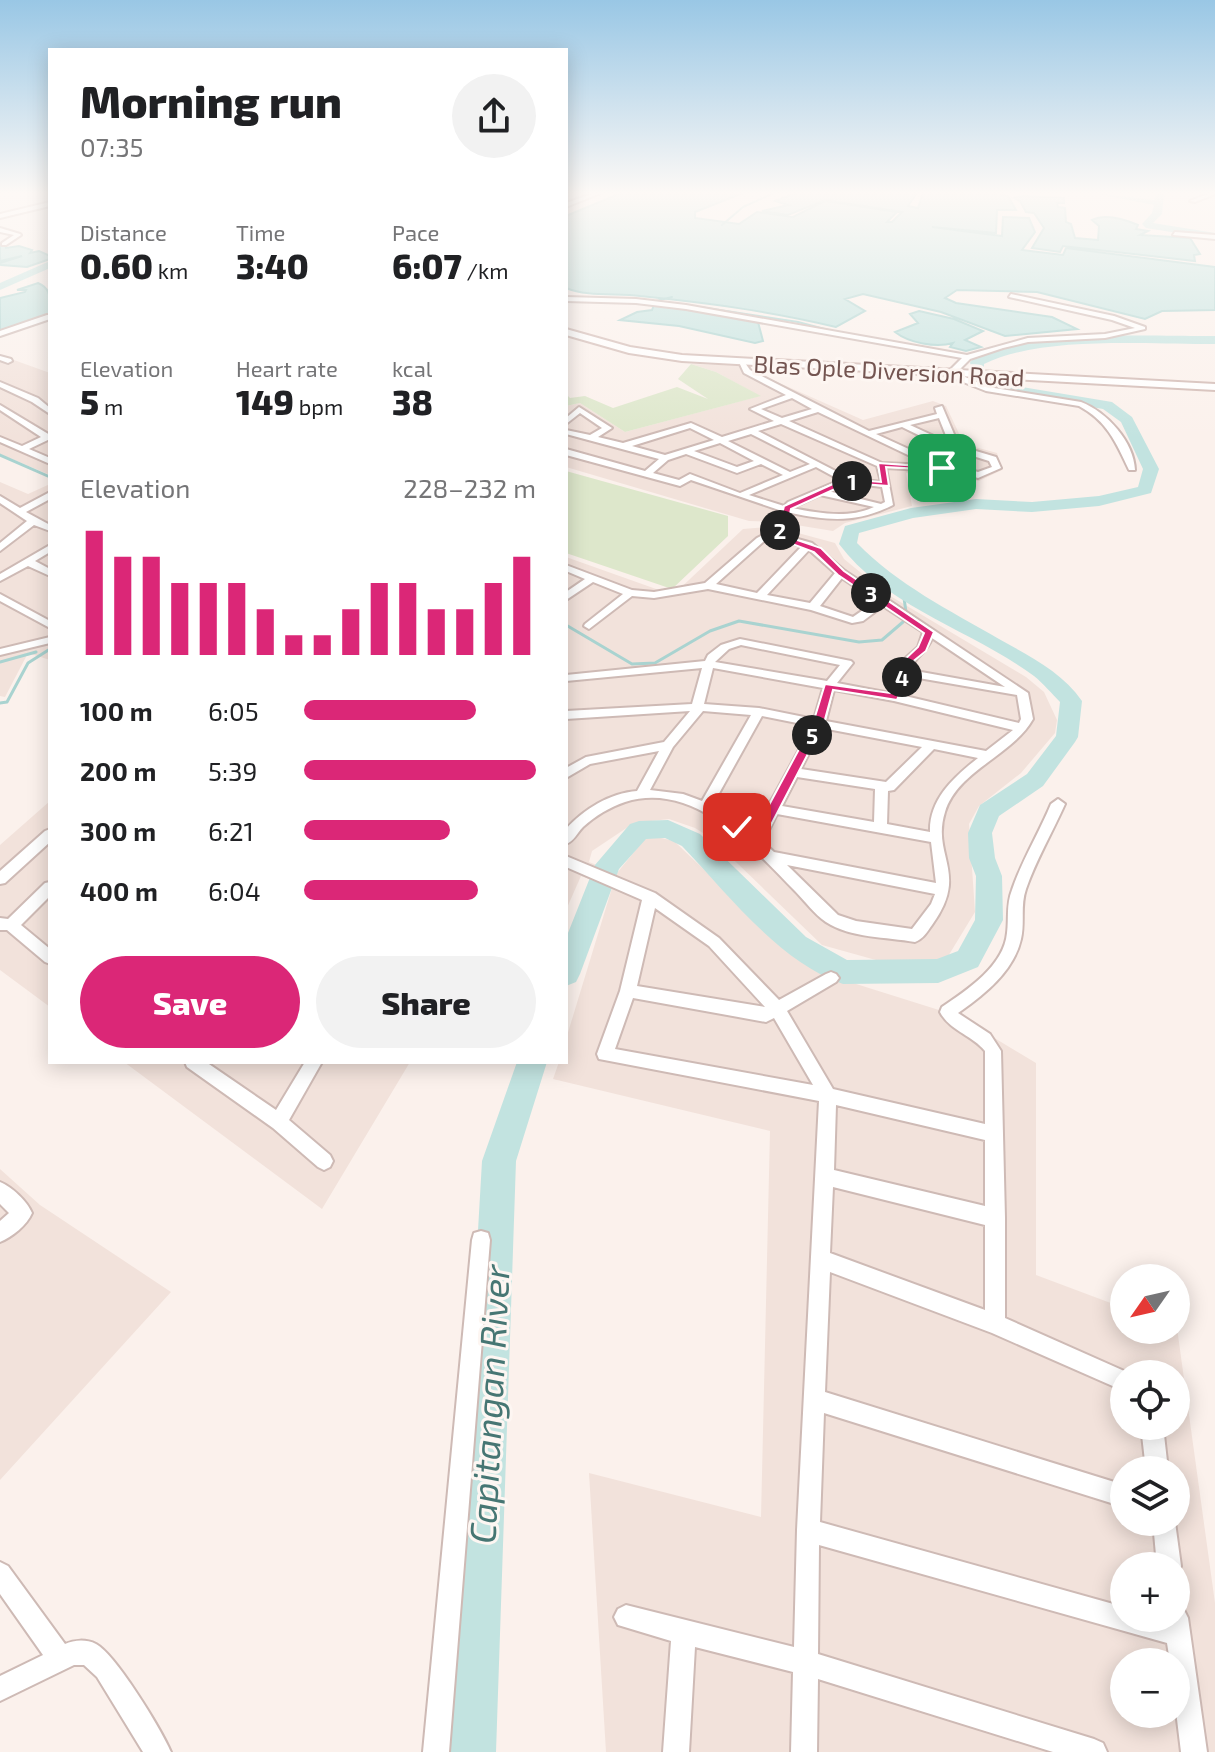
<!DOCTYPE html>
<html lang="en">
<head>
<meta charset="utf-8">
<style>
	:root { --surface:#fff; --page:#f2f2f2; --text:#202124; --muted:#757577; --accent:#db2777 }
	body { margin:0; font-family:"Exo 2",sans-serif; background:var(--page); color:var(--text); height:100vh; display:flex; flex-direction:column; font-size:30px; white-space:nowrap }
	* { box-sizing:border-box; margin:0 }
	p { font-size:26px; color:var(--muted) }
	.icon { flex:none; width:44px; height:44px; fill:none; stroke:currentColor; stroke-width:2; stroke-linecap:round; stroke-linejoin:round }
	.map { position:relative; flex:1; overflow:hidden }
	.panel { position:absolute; left:48px; top:48px; width:520px; height:1016px; display:flex; flex-direction:column; background:var(--surface); border-radius:0px; box-shadow:0 4px 20px #0003 }
	.panel>* { flex:none }
	.needle { width:52px; rotate:236deg }
	.controls { position:absolute; left:1110px; top:1264px; display:grid; gap:16px }
	.controls a { display:grid; place-items:center; width:80px; height:80px; border-radius:50%; background:var(--surface); box-shadow:0 4px 20px #0003; font-size:40px }
	.pin { position:absolute; display:grid; place-items:center; width:68px; height:68px; color:#fff; margin:-34px; border-radius:16px; box-shadow:0 4px 12px #0006 }
	.km { position:absolute; width:40px; height:40px; margin:-20px; border-radius:50%; background:#222; color:#fff; font-size:22px; line-height:40px; text-align:center }
	.round { display:grid; place-items:center; flex:none; width:84px; height:84px; border-radius:42px; background:var(--page) }
	.head { display:flex; align-items:center; justify-content:space-between; height:136px; padding:0 32px }
	h1 { font-size:44px; font-weight:800; line-height:60px }
	.stats { display:grid; grid-template-columns:repeat(3,1fr); gap:12px; height:136px; padding:8px 32px }
	.stats div { display:grid; align-content:center }
	.stats b { font-size:34px; font-weight:800 }
	.stats small { font-size:22px; font-weight:400 }
	.stats p { font-size:22px }
	.chart { height:224px; padding:16px 32px }
	.chart p { display:flex; justify-content:space-between }
	.chart svg { width:100%; height:144px; margin-top:8px; stroke:var(--accent); stroke-width:6 }
	.cta { display:flex; gap:16px; margin-top:auto; padding:16px 32px }
	.cta a { flex:1; height:92px; border-radius:48px; background:var(--accent); color:#fff; font-size:32px; font-weight:800; line-height:92px; text-align:center }
	.cta a+a { background:var(--page); color:var(--text) }
	ul { padding:0 32px; list-style:none; font-size:26px }
	li { display:grid; grid-template-columns:128px 96px 1fr; align-items:center; height:60px }
	li i { height:20px; border-radius:10px; background:var(--accent) }
	.map>svg:first-child { display:block }
	.residential { fill:#f2e2db; fill-rule:evenodd }
	.green { fill:#dde7cb }
	.water { fill:#c2e3e0; stroke:#a9d3d0; stroke-width:2 }
	.lines { fill:none; stroke-linecap:round; stroke-linejoin:round }
	.stream-far1 { stroke:#a9d3d0; stroke-width:2 }
	.stream { stroke:#a9d3d0; stroke-width:3 }
	.river { fill:#c2e3e0; fill-rule:evenodd }
	.minor-casing { stroke:#cebab5; stroke-width:4 }
	.tertiary-casing { stroke:#cebab5; stroke-width:4 }
	.secondary-casing { stroke:#d1b9b3; stroke-width:4 }
	.minor { fill:#fff; fill-rule:evenodd }
	.tertiary { fill:#fff; fill-rule:evenodd }
	.secondary { fill:#fff; fill-rule:evenodd }
	.route { fill:#db2777; stroke:#fff; stroke-width:2 }
	.labels { text-anchor:middle; dominant-baseline:central; stroke-width:6; stroke-linejoin:round; paint-order:stroke }
	.far-street-label { font-size:24px; fill:#745551; stroke:#fdf6f2 }
	.near-water-label { font-size:36px; font-style:italic; fill:#467673; stroke:#fdf6f2 }
</style>
</head>
<body>
<div class="map">
<svg width="1215" height="1752" viewBox="0 0 1215 1752">
	<rect width="100%" height="100%" fill="#fbf1ec"/>
	<path class="residential" d="M 0,355 L 50,373 L 50,475 L 0,454 Z
		M 691,364 L 751,366 L 750,370 L 863,420 L 933,401 L 946,406 L 964,444 L 997,453 L 1002,470 L 979,481 L 906,473 L 912,506 L 845,523 L 833,531 L 790,524 L 787,530 L 835,543 L 844,559 L 887,594 L 1026,677 L 1044,692 L 1057,720 L 1055,733 L 1021,773 L 979,806 L 969,824 L 975,912 L 947,958 L 918,962 L 883,962 L 822,945 L 711,838 L 695,828 L 669,819 L 634,823 L 592,851 L 589,862 L 617,873 L 648,835 L 674,841 L 790,952 L 853,983 L 958,1016 L 1036,1063 L 1036,1275 L 1124,1308 L 1124,1330 L 1177,1328 L 1215,1603 L 1215,1752 L 606,1752 L 589,1473 L 761,1517 L 770,1131 L 553,1079 L 559,1062 L 566,1062 L 566,1039 L 612,888 L 581,876 L 566,910 L 566,557 L 673,595 L 743,529 L 778,526 L 779,522 L 749,521 L 566,467 L 566,406 L 580,403 L 625,432 L 760,396 L 716,372 ZM 1124,1374 L 1176,1374 L 1176,1426 L 1124,1426 ZM 1124,1470 L 1176,1470 L 1176,1522 L 1124,1522 ZM 1124,1566 L 1176,1566 L 1176,1618 L 1124,1618 ZM 1124,1662 L 1176,1662 L 1176,1714 L 1124,1714 Z
		M 0,482 L 28,494 L 50,484 L 50,660 L 28,653 L 5,697 L 0,696 Z
		M 50,801 L 50,1007 L 0,970 L 0,845 Z
		M 124,1062 L 410,1062 L 322,1209 Z
		M 0,1169 L 40,1205 L 171,1292 L 0,1480 Z"/>
	<path class="green" d="M 691,364 L 716,372 L 761,396 L 625,432 L 580,403 L 566,406 L 566,394 L 570,398 L 585,396 L 613,408 L 677,387 L 708,399 L 678,379 Z
		M 566,471 L 728,516 L 728,536 L 672,589 L 566,553 Z"/>
	<path class="water" d="M 621,193 L 743,193 L 695,212 L 695,218 L 739,224 L 757,212 L 793,217 L 825,201 L 897,212 L 887,222 L 892,222 L 902,212 L 825,200 L 788,215 L 762,211 L 788,205 L 775,201 L 796,193 L 917,193 L 908,206 L 918,208 L 923,193 L 1006,193 L 1000,195 L 1008,196 L 1016,210 L 997,210 L 996,233 L 932,227 L 1002,236 L 1003,217 L 1029,218 L 1035,232 L 1022,250 L 1063,255 L 1066,248 L 1215,267 L 1215,310 L 1162,311 L 1145,319 L 1037,292 L 957,290 L 945,298 L 956,303 L 1052,317 L 1077,329 L 1005,336 L 941,312 L 863,294 L 845,299 L 865,311 L 836,327 C 770,311 707,303 640,296 C 617,293 587,297 566,288 L 566,216 Z
		M 1022,196 L 1064,198 L 1064,203 L 1057,203 L 1058,207 L 1065,208 L 1066,222 L 1071,224 L 1075,238 L 1098,240 L 1099,226 L 1092,220 C 1106,213 1124,219 1138,225 L 1136,229 L 1148,231 L 1140,235 L 1190,238 L 1200,254 L 1194,255 L 1195,261 L 1063,246 L 1060,252 L 1032,248 L 1044,228 L 1034,213 L 1026,212 L 1020,201 L 1014,198 Z
		M 5,245 L 6,248 L 19,246 L 32,250 L 30,253 L 39,251 L 50,256 L 50,259 L 27,267 L 1,265 L 0,263 L 22,256 L 0,261 L 0,246 Z
		M 38,283 C 54,290 48,301 50,314 L 0,331 L 0,298 L 25,292 L 26,290 L 17,290 Z
		M 654,305 L 750,319 L 758,322 L 763,341 L 755,343 L 679,326 L 620,320 L 637,312 L 652,310 Z
		M 919,311 L 954,319 L 983,331 L 965,340 L 981,347 L 966,351 L 950,347 L 953,343 C 936,348 909,343 895,332 L 918,323 L 910,314 Z"/>
	<g class="lines">
		<path class="stream-far1" d="M 722,225 L 743,207 L 774,193
			M 584,298 L 635,299
			M 656,301 L 672,297
			M 700,307 L 798,322 L 836,332
			M 971,357 L 981,359"/>
		<path class="stream" d="M 0,455 L 50,477
			M 903,591 L 906,612
			M 566,625 L 632,664 L 655,663 L 710,631 L 739,621 L 859,642 L 882,640 L 903,622
			M 0,662 L 36,652
			M 0,703 L 7,702 L 28,663 L 50,649"/>
		<path class="river" d="M 1093,193 L 1154,200 L 1156,193 L 1164,193 L 1162,214 L 1153,223 L 1215,233 L 1215,239 L 1146,228 L 1142,224 L 1152,213 L 1154,205 Z
			M 50,261 L 50,268 L 0,290 L 0,283 Z
			M 1215,336 L 1215,344 C 1148,345 1044,335 984,364 L 984,369 L 1004,384 L 1112,402 L 1132,417 L 1159,469 L 1151,493 L 1099,506 L 1032,512 L 976,509 L 913,518 L 859,533 L 857,543 C 898,585 949,610 999,639 C 1029,656 1062,672 1082,701 L 1078,737 L 1075,742 L 1043,786 L 999,816 L 992,833 L 995,858 L 1002,876 L 1003,920 L 978,967 L 938,983 L 843,984 C 779,962 728,894 682,846 L 665,838 L 646,839 L 619,869 L 580,974 L 576,982 L 566,986 L 566,938 L 595,865 L 630,824 L 639,821 L 668,820 L 700,834 L 806,937 L 847,960 L 937,959 L 958,951 L 975,920 L 976,876 L 969,858 L 968,833 L 980,805 L 1027,774 L 1056,736 L 1060,702 C 1052,694 1043,683 1034,676 C 972,630 887,608 839,544 L 845,526 L 911,508 L 976,499 L 1032,502 L 1099,496 L 1138,487 L 1143,469 L 1121,422 L 1103,409 L 995,390 L 972,374 L 970,362 C 1008,328 1161,337 1215,336 Z
			M 517,1062 L 547,1062 L 516,1161 L 496,1752 L 448,1752 L 482,1161 Z"/>
		<defs>
			<path id="minor" d="M 595,193 L 601,193 L 566,207 L 566,203 Z
				M 1210,193 L 1215,194 L 1195,202 L 1190,201 Z
				M 50,202 L 50,206 L 0,218 L 0,214 Z
				M 0,228 L 20,234 L 21,235 L 6,245 L 2,245 L 2,243 L 14,235 L 0,232 Z
				M 1175,232 L 1215,235 L 1215,239 L 1173,235 Z
				M 1011,294 L 1114,316 L 1145,327 L 1145,329 L 1105,338 L 1028,342 L 1003,348 L 970,359 L 956,373 L 988,387 L 1081,402 C 1107,412 1134,442 1135,470 L 1129,470 C 1116,442 1107,421 1079,406 L 986,391 L 948,376 L 948,372 L 962,358 L 686,309 L 636,303 L 566,301 L 566,297 L 636,299 L 686,305 L 967,355 L 1028,338 L 1105,334 L 1135,328 L 1112,320 L 1009,297 Z
				M 0,356 L 11,359 L 12,361 L 8,363 L 0,360 Z
				M 743,360 L 750,370 L 869,431 L 937,414 L 935,408 L 942,406 L 959,446 L 996,457 L 1001,468 L 978,478 L 957,472 L 886,468 L 893,505 C 857,523 830,521 791,513 L 788,528 L 780,534 L 812,543 L 845,571 L 1028,693 L 1033,719 C 1013,755 957,771 945,812 C 931,856 970,873 932,925 C 927,932 923,939 915,942 C 887,937 850,938 826,922 C 814,914 805,901 795,891 C 753,848 694,780 625,802 C 610,807 595,816 583,827 C 577,833 574,841 566,844 L 566,829 C 584,809 610,793 637,791 L 659,751 L 590,764 L 566,778 L 566,768 L 586,757 L 664,742 L 690,711 L 566,719 L 566,711 L 692,704 L 702,668 L 566,681 L 566,675 L 705,661 L 708,655 L 721,645 L 740,639 L 851,661 L 853,663 L 837,683 L 890,693 L 901,662 L 918,647 L 923,632 L 883,606 L 863,621 L 852,623 L 811,610 L 708,589 L 654,598 L 632,596 L 589,629 L 584,626 L 585,624 L 623,594 L 593,582 L 566,600 L 566,592 L 585,579 L 566,571 L 566,565 L 632,590 L 654,592 L 705,583 L 757,538 L 779,527 L 782,511 L 691,480 L 680,486 L 566,455 L 566,449 L 645,471 L 659,459 L 566,434 L 566,430 L 590,435 L 602,428 L 580,413 L 566,424 L 566,418 L 579,407 L 612,428 L 598,437 L 623,443 L 691,423 L 722,437 L 774,421 L 750,409 L 786,395 L 744,373 L 739,362 ZM 792,398 L 812,409 L 782,418 L 761,409 ZM 818,412 L 929,465 L 882,463 L 789,421 ZM 939,418 L 949,443 L 910,425 ZM 781,424 L 877,466 L 881,482 L 849,478 L 758,431 ZM 902,427 L 941,446 L 989,461 L 992,467 L 978,472 L 957,466 L 937,465 L 937,462 L 876,434 ZM 690,428 L 714,440 L 665,455 L 632,446 ZM 751,434 L 810,464 L 790,472 L 728,441 ZM 720,443 L 754,461 L 737,467 L 694,451 ZM 686,454 L 737,473 L 761,464 L 783,475 L 740,493 L 690,474 L 679,480 L 653,473 L 668,460 ZM 816,467 L 840,480 L 788,502 L 784,506 L 749,495 ZM 848,483 L 882,487 L 885,502 L 881,504 L 828,491 ZM 820,495 L 874,507 C 849,519 818,513 792,508 ZM 773,538 L 802,546 L 757,593 L 716,584 L 763,542 ZM 809,550 L 835,573 L 810,603 L 767,595 ZM 842,578 L 876,601 L 853,617 L 820,606 ZM 932,638 L 1005,687 L 910,670 C 914,657 927,653 932,638 ZM 741,645 L 840,665 L 827,681 L 715,662 L 729,649 ZM 713,668 L 823,688 L 814,719 L 759,708 L 704,704 ZM 907,676 L 1017,695 L 1021,719 L 1019,723 L 901,695 ZM 834,690 L 894,701 L 1013,730 L 986,751 L 826,721 ZM 703,711 L 751,715 L 702,801 L 683,794 L 650,790 L 673,747 ZM 762,716 L 812,726 L 753,834 L 712,806 ZM 822,728 L 922,747 L 886,782 L 801,769 ZM 934,749 L 978,758 C 954,777 929,799 930,832 L 887,824 L 888,791 L 894,790 ZM 797,777 L 875,789 L 874,822 L 782,806 ZM 777,814 L 931,842 L 936,883 L 774,852 L 763,842 ZM 787,865 L 935,894 L 931,904 L 912,929 L 856,921 L 838,915 Z
				M 0,382 L 38,398 L 50,408 L 50,414 L 32,402 L 0,387 Z
				M 0,405 L 50,435 L 50,439 L 29,449 L 50,458 L 50,464 L 0,442 L 0,437 L 22,446 L 41,437 L 0,410 Z
				M 50,492 L 50,499 L 26,512 L 50,525 L 50,531 L 34,525 L 0,551 L 0,543 L 27,521 L 0,503 L 0,496 L 20,508 Z
				M 50,545 L 50,552 L 35,561 L 50,569 L 50,576 L 28,566 L 0,581 L 0,574 Z
				M 0,594 L 50,621 L 50,628 L 0,601 Z
				M 50,637 L 50,643 L 0,655 L 0,649 Z
				M 1058,799 L 1065,804 C 1052,833 1036,860 1026,889 C 1020,906 1025,922 1021,939 C 1014,971 984,995 958,1013 L 990,1034 L 1001,1051 L 1005,1218 L 1005,1318 L 1131,1374 L 1124,1374 L 1124,1391 L 992,1333 L 830,1272 L 825,1392 L 1124,1485 L 1124,1507 L 824,1413 L 820,1522 L 1124,1607 L 1124,1618 L 1176,1618 L 1176,1606 L 1184,1610 L 1188,1618 L 1207,1752 L 1181,1752 L 1176,1711 L 1176,1662 L 1170,1662 L 1167,1643 L 819,1545 L 818,1654 L 1094,1739 L 1103,1743 L 1107,1752 L 1053,1752 L 818,1679 L 817,1752 L 791,1752 L 793,1672 L 695,1647 L 689,1752 L 663,1752 L 671,1641 L 618,1625 L 614,1617 L 618,1609 L 626,1605 L 794,1647 L 797,1530 L 819,1101 L 599,1059 L 597,1054 L 620,991 L 642,900 L 566,867 L 566,856 L 655,893 L 719,938 L 779,1000 L 826,974 L 831,972 L 836,974 L 839,978 L 836,982 L 787,1011 L 833,1089 L 985,1124 L 985,1051 C 972,1035 950,1031 940,1012 L 942,1007 C 967,990 1004,966 1007,933 C 1009,918 1006,905 1012,890 C 1022,860 1039,833 1051,804 ZM 655,908 L 709,946 L 765,1007 L 637,986 ZM 633,998 L 766,1022 L 774,1018 L 813,1085 L 615,1049 ZM 836,1105 L 985,1140 L 985,1206 L 834,1170 ZM 833,1187 L 985,1225 L 985,1310 L 830,1253 Z
				M 50,829 L 50,842 L 5,883 L 0,884 L 0,871 L 45,831 Z
				M 50,882 L 50,896 L 21,925 L 50,949 L 50,964 L 45,962 L 7,930 L 0,930 L 0,918 L 8,919 L 45,883 Z
				M 185,1062 L 206,1062 L 276,1110 L 305,1062 L 322,1062 L 289,1120 L 330,1155 L 333,1161 L 330,1167 L 324,1170 L 318,1167 L 273,1128 L 187,1067 Z
				M 0,1182 C 12,1187 27,1201 32,1213 C 27,1225 12,1237 0,1242 L 0,1221 L 9,1213 L 0,1204 Z
				M 481,1231 L 488,1233 L 490,1240 L 449,1752 L 423,1752 L 472,1240 L 474,1233 Z
				M 1141,1426 L 1163,1426 L 1168,1470 L 1146,1470 Z
				M 1153,1522 L 1175,1522 L 1181,1566 L 1177,1574 L 1176,1566 L 1157,1566 Z
				M 0,1562 L 8,1566 L 65,1644 C 74,1640 86,1639 96,1644 C 116,1655 161,1729 171,1752 L 143,1752 L 97,1677 L 84,1665 L 74,1665 L 0,1701 L 0,1676 L 43,1655 L 0,1594 Z"/>
			<path id="tertiary" d="M 47,315 L 50,315 L 50,319 L 0,336 L 0,331 Z"/>
			<path id="secondary" d="M 566,329 L 630,347 L 682,355 L 1215,384 L 1215,390 L 682,361 L 629,353 L 566,335 Z"/>
		</defs>
		<use href="#minor" class="minor-casing"/>
		<use href="#tertiary" class="tertiary-casing"/>
		<use href="#secondary" class="secondary-casing"/>
		<use href="#minor" class="minor"/>
		<use href="#tertiary" class="tertiary"/>
		<use href="#secondary" class="secondary"/>
	</g>
	<linearGradient id="sky" x2="0" y2="1"><stop stop-color="#99c7e5"/><stop offset="0.44" stop-color="#fdf9f6"/><stop offset="1" stop-color="#fdf9f6" stop-opacity="0"/></linearGradient>
	<rect width="1215" height="438" fill="url(#sky)"/>
	<path class="route" d="M 878,463 L 946,468 L 942,470 L 886,467 L 889,486 L 848,483 L 791,509 L 787,528 L 779,534 L 821,548 L 844,571 L 934,632 L 926,651 L 911,663 L 897,700 L 833,690 L 824,723 L 761,844 L 755,849 L 750,847 L 731,827 L 737,822 L 753,835 L 813,723 L 825,684 L 890,693 L 902,662 L 918,647 L 924,633 L 838,575 L 814,552 L 768,535 L 779,527 L 784,506 L 844,479 L 881,482 Z"/>
	<g class="labels">
		<g class="far-street-label">
			<text transform="translate(889 370) rotate(3)">Blas Ople Diversion Road</text>
		</g>
		<g class="near-water-label">
			<text transform="translate(488 1404) rotate(-87)">Capitangan River</text>
		</g>
	</g>
</svg>
<div class="controls">
<a><svg class="needle" viewBox="-14 -14 28 28"><path d="M0-13l5 13h-10z" fill="#e53935"/><path d="M0 13l5-13h-10z" fill="#757577"/></svg></a>
<a><svg class="icon" aria-label="locate" viewBox="0 0 24 24"><circle cx="12" cy="12" r="6"/><path d="M12 2v4M12 18v4M2 12h4M18 12h4"/></svg></a>
<a><svg class="icon" aria-label="layers" viewBox="0 0 24 24"><path d="M12 4l9 5-9 5-9-5zM3 14l9 5 9-5"/></svg></a>
<a>+</a>
<a>−</a>
</div>
<div class="pin" style="left:942px;top:468px;background:#1e9e55"><svg class="icon" aria-label="arrive" viewBox="0 0 24 24"><path d="M6 21V4h12l-3 4 3 4H6"/></svg></div>
<div class="pin" style="left:737px;top:827px;background:#d93025"><svg class="icon" aria-label="check" viewBox="0 0 24 24"><path d="M5 12l5 5 9-10"/></svg></div>
<b class="km" style="left:852px;top:481px">1</b>
<b class="km" style="left:780px;top:530px">2</b>
<b class="km" style="left:871px;top:593px">3</b>
<b class="km" style="left:902px;top:677px">4</b>
<b class="km" style="left:812px;top:735px">5</b>
<section class="panel">
<div class="head"><div><h1>Morning run</h1><p>07:35</p></div><a class="round"><svg class="icon" aria-label="share" viewBox="0 0 24 24"><path d="M12 15V3M7 8l5-5 5 5M5 13v7h14v-7"/></svg></a></div>
<div class="stats">
<div><p>Distance</p><b>0.60<small> km</small></b></div>
<div><p>Time</p><b>3:40</b></div>
<div><p>Pace</p><b>6:07<small> /km</small></b></div>
</div>
<div class="stats">
<div><p>Elevation</p><b>5<small> m</small></b></div>
<div><p>Heart rate</p><b>149<small> bpm</small></b></div>
<div><p>kcal</p><b>38</b></div>
</div>
<div class="chart"><p><span>Elevation</span>228–232 m</p>
<svg viewBox="0 0 160 44" preserveAspectRatio="none"><path d="M5 44V6M15 44V14M25 44V14M35 44V22M45 44V22M55 44V22M65 44V30M75 44V38M85 44V38M95 44V30M105 44V22M115 44V22M125 44V30M135 44V30M145 44V22M155 44V14"/></svg>
</div>
<ul>
<li><b>100 m</b>6:05<i style="width:74%"></i></li>
<li><b>200 m</b>5:39<i style="width:100%"></i></li>
<li><b>300 m</b>6:21<i style="width:63%"></i></li>
<li><b>400 m</b>6:04<i style="width:75%"></i></li>
</ul>
<div class="cta"><a>Save</a><a>Share</a></div>
</section>
</div>
</body>
</html>
